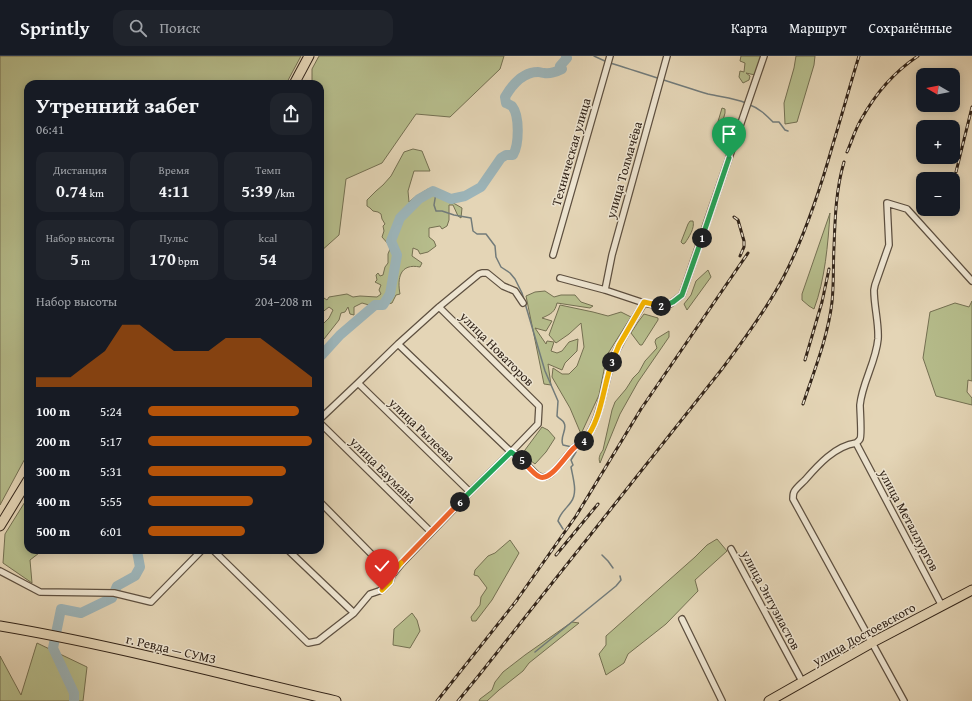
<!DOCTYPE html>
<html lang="ru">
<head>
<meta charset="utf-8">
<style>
	:root { --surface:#171b24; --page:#20242c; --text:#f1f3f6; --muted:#9ea1a6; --line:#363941; --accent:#b45309 }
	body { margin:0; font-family:"Gentium Book Plus",serif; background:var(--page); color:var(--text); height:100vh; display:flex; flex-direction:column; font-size:15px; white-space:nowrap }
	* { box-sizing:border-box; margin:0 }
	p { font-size:13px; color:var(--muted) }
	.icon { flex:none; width:22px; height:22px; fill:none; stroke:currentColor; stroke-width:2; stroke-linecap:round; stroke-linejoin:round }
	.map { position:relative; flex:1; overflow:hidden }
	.side { position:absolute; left:24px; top:24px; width:300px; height:474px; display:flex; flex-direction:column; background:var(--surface); border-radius:12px; box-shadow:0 2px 10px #0003 }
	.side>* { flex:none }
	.needle { width:26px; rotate:279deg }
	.tools { position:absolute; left:916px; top:12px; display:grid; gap:8px }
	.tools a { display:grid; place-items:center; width:44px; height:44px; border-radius:8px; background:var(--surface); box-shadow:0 2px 10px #0003; font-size:20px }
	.pin { position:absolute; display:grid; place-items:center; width:34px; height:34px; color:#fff; margin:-41px -17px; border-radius:50% 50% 50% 0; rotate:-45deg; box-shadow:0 0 4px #0007 }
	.pin .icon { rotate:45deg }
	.km { position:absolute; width:20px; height:20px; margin:-10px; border-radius:50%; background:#222; color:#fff; font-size:11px; line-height:20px; text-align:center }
	.round { display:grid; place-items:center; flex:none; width:42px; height:42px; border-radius:12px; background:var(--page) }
	.overview { display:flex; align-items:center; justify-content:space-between; height:68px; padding:0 12px }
	h1 { font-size:22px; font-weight:700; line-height:30px }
	.figures { display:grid; grid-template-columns:repeat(3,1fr); gap:6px; height:68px; padding:4px 12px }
	.figures div { display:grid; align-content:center; border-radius:10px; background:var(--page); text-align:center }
	.figures b { font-size:17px; font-weight:700 }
	.figures small { font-size:11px; font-weight:400 }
	.figures p { font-size:11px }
	.chart { height:112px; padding:8px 12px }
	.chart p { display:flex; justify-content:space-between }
	.chart svg { width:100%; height:72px; margin-top:4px; fill:var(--accent); opacity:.7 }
	ul { padding:0 12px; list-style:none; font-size:13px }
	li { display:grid; grid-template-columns:64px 48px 1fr; align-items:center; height:30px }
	li i { height:10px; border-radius:5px; background:var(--accent) }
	header { display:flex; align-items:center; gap:24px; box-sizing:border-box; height:56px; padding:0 20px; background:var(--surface); border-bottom:1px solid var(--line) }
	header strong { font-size:19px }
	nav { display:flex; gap:22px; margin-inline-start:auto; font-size:14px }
	.search { width:280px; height:36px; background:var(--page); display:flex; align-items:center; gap:10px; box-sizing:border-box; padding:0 14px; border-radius:12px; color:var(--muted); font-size:15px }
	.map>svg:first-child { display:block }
	.green { fill:#b6bd8c; stroke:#747052 }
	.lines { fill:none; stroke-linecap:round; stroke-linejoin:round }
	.stream { stroke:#727b7a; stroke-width:1.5 }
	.river { stroke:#9cb5ba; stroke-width:10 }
	.minor-casing { stroke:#5e5040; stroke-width:8 }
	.primary-casing { stroke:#322419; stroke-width:11 }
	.minor { stroke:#ede4d0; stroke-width:5.5 }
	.primary { stroke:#e4d5b6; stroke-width:9 }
	.rail-casing { stroke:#322419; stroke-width:3 }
	.rail { stroke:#ede4d0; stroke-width:1.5; stroke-dasharray:4.5; stroke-linecap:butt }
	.split-1-casing { stroke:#fff; stroke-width:8 }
	.split-2-casing { stroke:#fff; stroke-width:8 }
	.split-3-casing { stroke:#fff; stroke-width:8 }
	.split-4-casing { stroke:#fff; stroke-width:8 }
	.split-5-casing { stroke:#fff; stroke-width:8 }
	.split-6-casing { stroke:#fff; stroke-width:8 }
	.split-7-casing { stroke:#fff; stroke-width:8 }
	.split-8-casing { stroke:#fff; stroke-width:8 }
	.split-1 { stroke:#22a559; stroke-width:5 }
	.split-2 { stroke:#22a559; stroke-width:5 }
	.split-3 { stroke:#f5b400; stroke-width:5 }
	.split-4 { stroke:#f5b400; stroke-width:5 }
	.split-5 { stroke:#f0652b; stroke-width:5 }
	.split-6 { stroke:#22a559; stroke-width:5 }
	.split-7 { stroke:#f0652b; stroke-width:5 }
	.split-8 { stroke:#f5b400; stroke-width:5 }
	.labels { text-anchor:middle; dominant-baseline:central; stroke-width:3; stroke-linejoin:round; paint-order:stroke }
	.street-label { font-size:13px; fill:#322419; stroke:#ede4d0 }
</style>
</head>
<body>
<header>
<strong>Sprintly</strong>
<div class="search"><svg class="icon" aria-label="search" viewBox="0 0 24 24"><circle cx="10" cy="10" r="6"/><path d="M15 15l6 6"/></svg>Поиск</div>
<nav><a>Карта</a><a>Маршрут</a><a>Сохранённые</a></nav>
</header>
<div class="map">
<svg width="972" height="645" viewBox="0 0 972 645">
	<rect width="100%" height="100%" fill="#e4d5b6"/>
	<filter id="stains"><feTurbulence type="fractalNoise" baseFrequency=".005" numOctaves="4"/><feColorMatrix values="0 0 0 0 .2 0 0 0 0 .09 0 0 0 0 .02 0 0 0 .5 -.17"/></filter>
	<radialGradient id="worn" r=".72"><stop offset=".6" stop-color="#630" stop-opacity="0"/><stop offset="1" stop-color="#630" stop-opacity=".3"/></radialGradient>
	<path class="green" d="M 0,0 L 301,0 L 286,28 L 28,28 L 28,397 L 0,449 Z
		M 319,0 L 504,0 L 500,13 L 450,61 L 416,58 L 382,107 L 346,123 L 339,179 L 320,196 L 320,28 L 312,28 L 312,13 Z
		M 741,0 L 762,0 L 755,19 L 746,17 L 750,20 L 749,24 L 743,27 L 739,21 L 740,15 L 744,16 L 745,7 L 740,5 Z
		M 796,0 L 815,0 L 814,9 L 797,66 L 785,68 L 784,47 L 794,12 Z
		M 722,52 L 725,53 L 725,57 L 722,68 L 717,71 L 717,69 Z
		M 413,93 L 422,95 L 430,115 L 414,115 L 408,135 L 409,146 L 415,141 L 428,133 L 436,137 L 462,152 L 461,162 L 458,160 L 453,149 L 449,149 L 449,164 L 447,170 L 442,173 L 440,170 L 429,172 L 429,181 L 434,185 L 436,190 L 428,196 L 420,198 L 418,194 L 413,192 L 412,200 L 422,207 L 420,211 C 400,207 397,222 400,238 L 396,239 L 392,247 L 376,251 L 362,247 L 354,251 L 354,259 L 350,258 L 348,251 L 345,256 L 341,257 L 339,264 L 324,283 L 320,282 L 320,271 L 329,262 L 333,254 L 329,251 L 320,258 L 320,243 L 324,242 L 327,244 L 329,241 L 347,238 L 353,241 L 360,240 L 377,241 L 381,238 L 379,234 L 381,229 L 375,226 L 377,224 L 376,219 L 378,217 L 380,220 L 383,219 L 385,211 L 388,207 L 388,198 L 390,193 L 389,189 L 382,181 L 384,175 L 383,170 L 385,168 L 382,163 L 381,158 L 378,156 L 373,155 L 370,152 L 367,150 L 367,144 L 376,135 L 383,129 L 391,120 L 404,96 Z
		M 830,157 C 828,188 825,224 814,253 L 809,250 L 802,244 L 802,238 Z
		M 690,165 L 693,165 C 695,172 689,181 685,187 L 683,188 L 681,186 L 688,168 Z
		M 708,214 L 711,221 L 687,254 L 684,248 L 691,239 L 696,225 Z
		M 545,235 L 554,241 L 561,239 L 575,239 L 581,246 L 593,250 L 590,252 L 557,247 C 555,256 551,258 542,262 L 552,265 L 546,275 L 535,272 L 546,288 L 547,285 L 554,286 L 551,295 L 557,297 L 562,295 L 569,286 L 578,283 L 577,295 L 565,307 L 562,314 L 548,308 L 551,329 L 544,328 L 526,240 L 535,236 Z
		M 972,245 L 972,325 L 968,324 L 967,336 L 972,342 L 972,349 L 936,340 L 923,302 L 930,256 L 955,247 L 969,251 Z
		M 560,249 L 593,256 L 608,260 L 621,256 L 631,261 L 607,299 L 599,339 L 581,378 L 570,352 L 552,321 L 553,312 L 562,318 L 569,318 L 577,310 L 584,291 L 581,267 L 569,278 L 556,287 L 549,279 Z
		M 644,258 L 658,262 L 658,264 L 642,289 L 640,289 L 631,277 L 638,266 Z
		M 669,275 L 669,281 L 638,326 L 620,358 L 600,407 C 598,402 600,398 603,394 L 612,354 L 615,346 L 626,333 L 633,322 L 639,316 L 645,305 L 657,292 L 655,286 L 656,283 Z
		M 542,371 L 548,374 L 555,382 L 546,396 L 535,408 L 522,398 Z
		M 28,441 L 28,494 L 43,494 L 30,504 L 32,527 L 3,507 L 5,478 Z
		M 717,483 L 727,495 L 695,524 L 698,535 L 666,568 L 628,598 L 624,607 L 606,619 L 599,598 L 606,589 L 606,580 L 695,501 L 707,489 Z
		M 510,484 L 519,497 L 492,544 L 476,565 L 472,565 L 471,561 L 480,549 L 481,541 L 487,532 L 478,520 L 474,519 L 475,514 L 488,500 L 495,497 Z
		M 412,557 L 417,564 L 420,575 L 410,592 L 393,589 L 394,573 Z
		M 572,566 L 579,567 L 529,607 L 523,615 L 499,634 L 487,645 L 479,645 L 480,643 L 492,634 L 495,626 L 503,616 L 525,599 Z
		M 37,587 L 87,611 L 83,645 L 0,645 L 0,600 L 21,639 Z"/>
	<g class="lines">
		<path class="stream" d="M 594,0 L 607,6
			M 610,7 C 643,17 675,28 708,38 C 721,41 734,42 746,47
			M 750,49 C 759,52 766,59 773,66 L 779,66 L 785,74 L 788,75
			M 436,137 L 434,149 L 436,155 L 442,155 L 454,159 L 471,162 L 473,175 L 477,178 L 486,178 L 495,190 L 496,201 L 501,211 L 510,217 L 515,223 L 522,237 L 545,315 L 558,345 L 557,360 C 559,363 563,364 564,367 C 568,373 559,381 563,389 L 572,391
			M 563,473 L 558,465 C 560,457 567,452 571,446 C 578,437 573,422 571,411 L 573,409 L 571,404 L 576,396 L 575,395
			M 602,499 L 608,505 L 613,512
			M 535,596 L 616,530 L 621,524 L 620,520"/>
		<path class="river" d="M 320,301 L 340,279 L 375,249 L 383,249 L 390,238 L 397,199 L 391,185 L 400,162 L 419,143 L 433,135 L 451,143 L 465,140 L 481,131 L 501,102 L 506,99 L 513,99 C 519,89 520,60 512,50 C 511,50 507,47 506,47 L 505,41 C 512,29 522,16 538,16 C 540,16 542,17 544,17 C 551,18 556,16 562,13 L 560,10 L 567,2 L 566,0
			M 74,645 L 74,637 L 53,592 L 61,553 L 81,557 L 112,542 L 117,530 L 135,520 L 140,511 L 137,495 L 139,494"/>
		<defs>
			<path id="minor" d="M 553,199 L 610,0
				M 560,222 L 605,234 L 644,247 L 660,250 L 670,248 L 682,239 L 764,0
				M 605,234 L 612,199 L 667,0
				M 398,288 L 511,396 L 522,404 L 537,419 C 541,421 543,422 547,420 C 554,418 566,400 572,394 C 576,389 582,387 586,382 C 602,362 604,323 615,298 C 623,280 634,263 644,247
				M 358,327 L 470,436
				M 320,363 L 358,327 L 398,288 L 439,251 L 479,218 L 482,217 L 487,217 L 503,230 L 515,235 L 523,247
				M 320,367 L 431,476
				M 856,387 C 857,386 859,385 860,383 C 862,380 860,355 860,349 C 862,327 876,306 878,283 C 879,267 874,251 874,234 L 875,229 L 889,189 L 887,147 L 907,153 L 972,225
				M 320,446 L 392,519
				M 731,493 L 803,627
				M 213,494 L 308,587 L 318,585 L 354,557 L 370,538 L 382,534 L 390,526 L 392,519 L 402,507 L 470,436 L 511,396 L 538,368 L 539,350 L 439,251
				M 288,494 L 354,557
				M 0,515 L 40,536 L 114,537 L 151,546 L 202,494
				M 682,563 L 722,645
				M 904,645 L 793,443 C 793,440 793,438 794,436 C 796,432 801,428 805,424 C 818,409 835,390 856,387 L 942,550"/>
			<path id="primary" d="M 294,28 L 309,0
				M 0,470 L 28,424
				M 0,570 C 113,589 224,619 336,645
				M 769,645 L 873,586 L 972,534"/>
		</defs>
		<use href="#minor" class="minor-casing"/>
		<use href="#primary" class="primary-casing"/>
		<use href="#minor" class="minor"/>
		<use href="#primary" class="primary"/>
		<defs>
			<path id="rail" d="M 847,96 C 852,85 855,73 862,62 C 876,37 894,16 918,0
				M 956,116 L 972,51
				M 734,161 L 738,164 L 744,185 L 744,191 L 740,200
				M 805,304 L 822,246 L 829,213
				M 803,348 C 814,315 828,281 832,246 C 834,227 833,209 834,191 C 835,162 836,133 844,106
				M 556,499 L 598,448
				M 514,548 L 576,460 L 641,353 L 748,197
				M 437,645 L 517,544
				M 458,645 L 480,618 L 722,313 C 744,284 766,254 783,222 C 805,180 820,134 833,88 C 842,59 850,29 859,0"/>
		</defs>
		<use href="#rail" class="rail-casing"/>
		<use href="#rail" class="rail"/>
	</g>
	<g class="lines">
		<defs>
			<path id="split-1" d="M 702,182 L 729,102"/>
			<path id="split-2" d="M 661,250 L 666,249 L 673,246 L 682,239 L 702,182"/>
			<path id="split-3" d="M 612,306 L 619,289 L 644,246 L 661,250"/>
			<path id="split-4" d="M 584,385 C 602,364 603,330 612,306"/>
			<path id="split-5" d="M 522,404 C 526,408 534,419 540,421 C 551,425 566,399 574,392 C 577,389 581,387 584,385"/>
			<path id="split-6" d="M 460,446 L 511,396 L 522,404"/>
			<path id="split-7" d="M 401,507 L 460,446"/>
			<path id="split-8" d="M 382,534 L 390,526 L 392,518 L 401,507"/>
		</defs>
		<use href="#split-1" class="split-1-casing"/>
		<use href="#split-2" class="split-2-casing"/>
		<use href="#split-3" class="split-3-casing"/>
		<use href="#split-4" class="split-4-casing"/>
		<use href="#split-5" class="split-5-casing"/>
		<use href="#split-6" class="split-6-casing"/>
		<use href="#split-7" class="split-7-casing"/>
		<use href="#split-8" class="split-8-casing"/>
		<use href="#split-1" class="split-1"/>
		<use href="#split-2" class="split-2"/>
		<use href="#split-3" class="split-3"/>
		<use href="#split-4" class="split-4"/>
		<use href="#split-5" class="split-5"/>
		<use href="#split-6" class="split-6"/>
		<use href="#split-7" class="split-7"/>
		<use href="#split-8" class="split-8"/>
	</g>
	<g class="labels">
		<g class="street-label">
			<text transform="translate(571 96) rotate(-74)">Техническая улица</text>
			<text transform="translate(624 114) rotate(-74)">улица Толмачёва</text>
			<text transform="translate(497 293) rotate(45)">улица Новаторов</text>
			<text transform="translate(422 374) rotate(44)">улица Рылеева</text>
			<text transform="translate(383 414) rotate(45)">улица Баумана</text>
			<text transform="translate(909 464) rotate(62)">улица Металлургов</text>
			<text transform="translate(771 544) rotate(62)">улица Энтузиастов</text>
			<text transform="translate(864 578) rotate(-29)">улица Достоевского</text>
			<text transform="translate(171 593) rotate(13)">г. Ревда — СУМЗ</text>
		</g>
	</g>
	<rect width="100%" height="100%" filter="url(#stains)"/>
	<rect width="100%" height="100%" fill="url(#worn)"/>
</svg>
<div class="tools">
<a><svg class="needle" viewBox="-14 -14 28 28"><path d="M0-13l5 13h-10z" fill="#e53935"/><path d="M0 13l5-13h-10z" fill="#9ea1a6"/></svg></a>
<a>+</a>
<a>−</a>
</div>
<div class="pin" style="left:729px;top:102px;background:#1e9e55"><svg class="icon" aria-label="arrive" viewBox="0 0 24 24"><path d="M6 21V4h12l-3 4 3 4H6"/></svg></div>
<div class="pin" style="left:382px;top:534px;background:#d93025"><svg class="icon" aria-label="check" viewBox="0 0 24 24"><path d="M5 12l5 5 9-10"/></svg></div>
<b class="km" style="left:702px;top:182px">1</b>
<b class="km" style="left:661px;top:250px">2</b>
<b class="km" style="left:612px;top:306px">3</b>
<b class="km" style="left:584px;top:385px">4</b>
<b class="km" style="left:522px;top:404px">5</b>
<b class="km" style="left:460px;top:446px">6</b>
<section class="side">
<div class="overview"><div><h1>Утренний забег</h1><p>06:41</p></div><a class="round"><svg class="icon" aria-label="share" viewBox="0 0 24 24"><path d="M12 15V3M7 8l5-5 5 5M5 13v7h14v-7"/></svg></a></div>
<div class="figures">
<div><p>Дистанция</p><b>0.74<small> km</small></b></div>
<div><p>Время</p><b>4:11</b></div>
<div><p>Темп</p><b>5:39<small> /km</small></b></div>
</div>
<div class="figures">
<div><p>Набор высоты</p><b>5<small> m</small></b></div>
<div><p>Пульс</p><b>170<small> bpm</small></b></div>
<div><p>kcal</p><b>54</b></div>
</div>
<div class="chart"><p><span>Набор высоты</span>204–208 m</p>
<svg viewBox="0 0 160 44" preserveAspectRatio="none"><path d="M0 44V38L10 38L20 38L30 30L40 22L50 6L60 6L70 14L80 22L90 22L100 22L110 14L120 14L130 14L140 22L150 30L160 38V44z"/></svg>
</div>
<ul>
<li><b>100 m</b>5:24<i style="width:92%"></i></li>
<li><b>200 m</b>5:17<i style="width:100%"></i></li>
<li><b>300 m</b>5:31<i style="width:84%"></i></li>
<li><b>400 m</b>5:55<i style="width:64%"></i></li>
<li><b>500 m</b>6:01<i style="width:59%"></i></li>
</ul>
</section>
</div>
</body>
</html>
